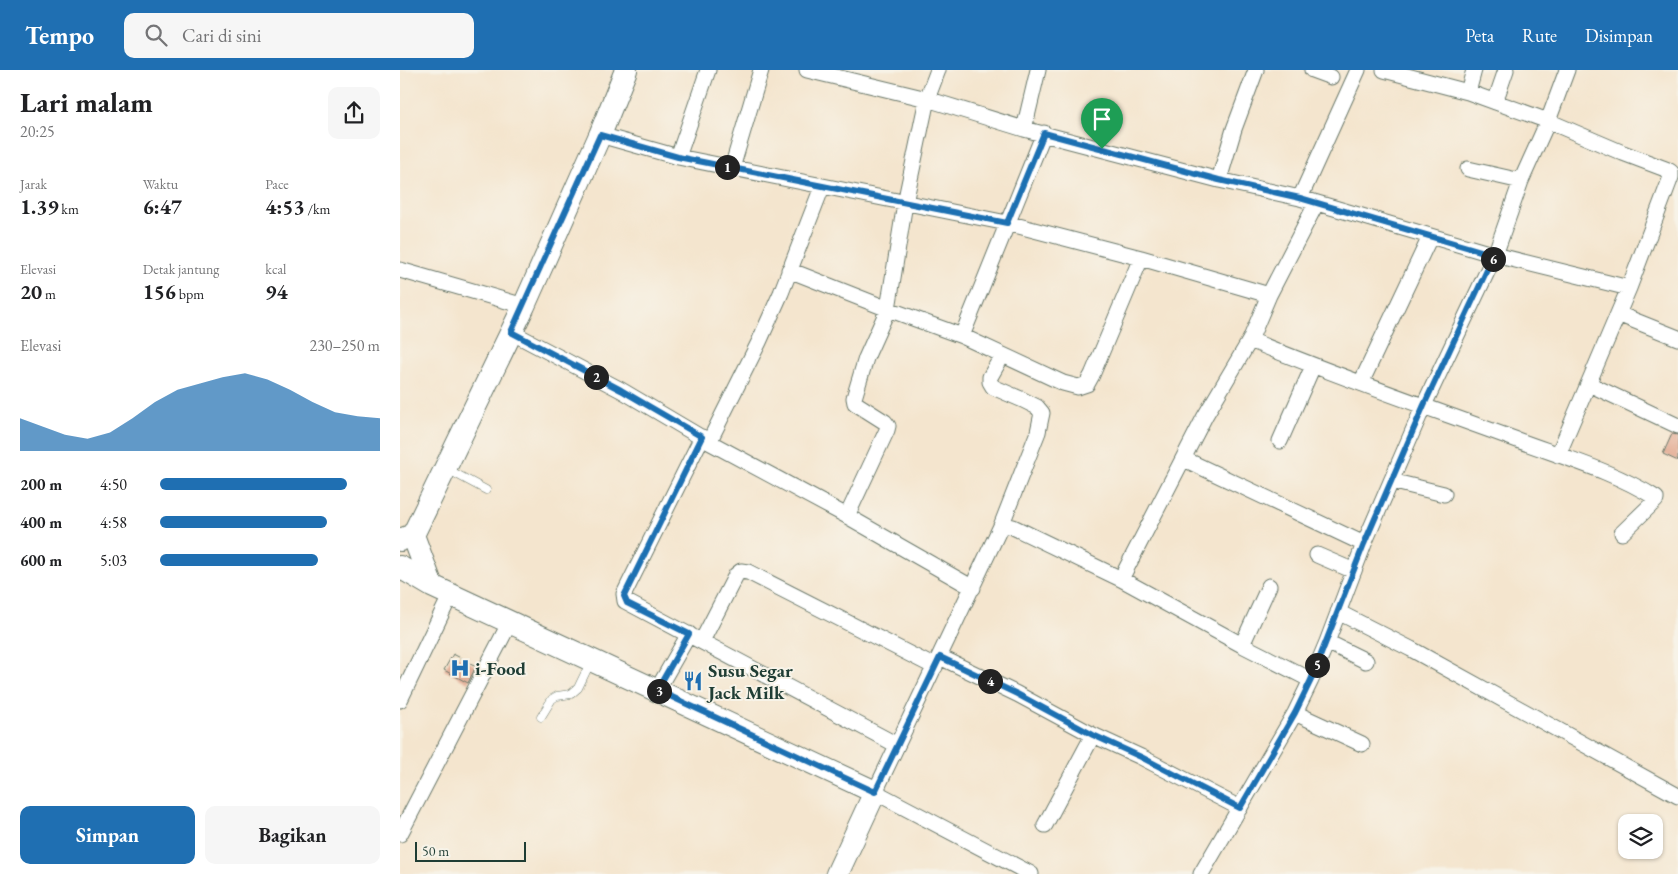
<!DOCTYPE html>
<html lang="id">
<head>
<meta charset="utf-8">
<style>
	:root { --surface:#fff; --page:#f6f6f6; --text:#202124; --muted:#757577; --accent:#1f6fb2 }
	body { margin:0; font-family:"EB Garamond",serif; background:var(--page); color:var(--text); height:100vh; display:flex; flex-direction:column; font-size:19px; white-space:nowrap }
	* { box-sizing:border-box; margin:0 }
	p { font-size:16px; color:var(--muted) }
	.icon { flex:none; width:28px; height:28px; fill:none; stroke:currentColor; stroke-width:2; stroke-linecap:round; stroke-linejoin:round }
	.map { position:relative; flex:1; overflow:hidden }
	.sheet { display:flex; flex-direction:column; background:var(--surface); width:400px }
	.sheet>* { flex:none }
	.fabs { position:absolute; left:1218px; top:744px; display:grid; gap:10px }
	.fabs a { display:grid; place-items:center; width:45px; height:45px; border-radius:10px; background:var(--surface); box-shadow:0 1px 4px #0004; font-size:25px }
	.scale { position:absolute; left:15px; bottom:12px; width:111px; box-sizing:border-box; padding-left:5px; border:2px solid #1f3d34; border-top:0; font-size:14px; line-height:18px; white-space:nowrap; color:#1f3d34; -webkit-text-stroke:4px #f7f3e8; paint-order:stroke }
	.pin { position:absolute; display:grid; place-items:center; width:42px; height:42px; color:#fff; margin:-51px -21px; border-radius:50% 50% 50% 0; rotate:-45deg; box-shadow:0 0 5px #0007 }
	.pin .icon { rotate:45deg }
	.km { position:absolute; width:25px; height:25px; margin:-12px; border-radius:50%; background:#222; color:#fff; font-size:14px; line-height:25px; text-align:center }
	.round { display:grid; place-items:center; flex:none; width:52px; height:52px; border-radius:10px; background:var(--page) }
	.head { display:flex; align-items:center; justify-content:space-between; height:85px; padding:0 20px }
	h1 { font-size:28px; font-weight:700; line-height:38px }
	.metrics { display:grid; grid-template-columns:repeat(3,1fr); gap:8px; height:85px; padding:5px 20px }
	.metrics div { display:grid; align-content:center }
	.metrics b { font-size:21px; font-weight:700 }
	.metrics small { font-size:14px; font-weight:400 }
	.metrics p { font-size:14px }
	.chart { height:140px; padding:10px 20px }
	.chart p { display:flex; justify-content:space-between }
	.chart svg { width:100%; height:90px; margin-top:5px; fill:var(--accent); opacity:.7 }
	.cta { display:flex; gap:10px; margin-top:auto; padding:10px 20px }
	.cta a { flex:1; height:58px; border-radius:10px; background:var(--accent); color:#fff; font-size:20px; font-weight:700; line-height:58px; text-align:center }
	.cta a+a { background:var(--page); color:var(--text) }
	ul { padding:0 20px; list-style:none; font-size:16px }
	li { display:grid; grid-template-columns:80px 60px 1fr; align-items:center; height:38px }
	li i { height:12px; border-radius:6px; background:var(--accent) }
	header { display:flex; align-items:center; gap:30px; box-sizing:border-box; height:70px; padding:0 25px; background:var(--accent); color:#fff }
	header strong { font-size:24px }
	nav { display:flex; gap:28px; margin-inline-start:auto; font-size:18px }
	.search { width:350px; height:45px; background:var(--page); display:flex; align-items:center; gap:12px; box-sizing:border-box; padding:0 18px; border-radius:10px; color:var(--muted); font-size:19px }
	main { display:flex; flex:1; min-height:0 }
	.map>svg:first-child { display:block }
	.building { fill:#e3ab93 }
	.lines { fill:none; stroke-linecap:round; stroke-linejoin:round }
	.lane-casing { stroke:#6a786a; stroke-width:9 }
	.street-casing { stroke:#6a786a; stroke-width:17 }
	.secondary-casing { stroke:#6a786a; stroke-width:24 }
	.lane { stroke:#fff; stroke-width:8 }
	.street { stroke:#fff; stroke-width:15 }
	.secondary { stroke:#fff; stroke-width:22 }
	.route-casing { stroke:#fff; stroke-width:10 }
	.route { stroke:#1f6fb2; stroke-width:6 }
	.labels { text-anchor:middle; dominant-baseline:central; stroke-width:4; stroke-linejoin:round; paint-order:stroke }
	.poi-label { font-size:19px; font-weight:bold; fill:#1f3d34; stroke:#f7f3e8; text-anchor:start }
</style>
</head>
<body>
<header>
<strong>Tempo</strong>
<div class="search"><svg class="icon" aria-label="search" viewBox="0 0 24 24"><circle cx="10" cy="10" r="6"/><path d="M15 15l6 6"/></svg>Cari di sini</div>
<nav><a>Peta</a><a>Rute</a><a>Disimpan</a></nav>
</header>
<main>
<section class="sheet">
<div class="head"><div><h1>Lari malam</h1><p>20:25</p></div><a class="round"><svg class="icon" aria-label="share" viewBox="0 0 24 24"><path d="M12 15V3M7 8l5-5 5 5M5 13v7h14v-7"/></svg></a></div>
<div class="metrics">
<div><p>Jarak</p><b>1.39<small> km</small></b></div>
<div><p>Waktu</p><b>6:47</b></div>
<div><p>Pace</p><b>4:53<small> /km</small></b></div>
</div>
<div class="metrics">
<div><p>Elevasi</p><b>20<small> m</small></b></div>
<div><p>Detak jantung</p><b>156<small> bpm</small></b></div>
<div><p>kcal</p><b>94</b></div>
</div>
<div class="chart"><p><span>Elevasi</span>230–250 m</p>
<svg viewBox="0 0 160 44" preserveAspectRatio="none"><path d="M0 44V28L10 32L20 36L30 38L40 35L50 28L60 20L70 14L80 11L90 8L100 6L110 9L120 14L130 20L140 25L150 27L160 28V44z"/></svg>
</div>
<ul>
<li><b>200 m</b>4:50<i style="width:85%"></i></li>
<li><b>400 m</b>4:58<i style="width:76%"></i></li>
<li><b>600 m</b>5:03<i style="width:72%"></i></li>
</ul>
<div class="cta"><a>Simpan</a><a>Bagikan</a></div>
</section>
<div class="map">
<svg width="1278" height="804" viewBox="0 0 1278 804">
	<rect width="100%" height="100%" fill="#f7f3e8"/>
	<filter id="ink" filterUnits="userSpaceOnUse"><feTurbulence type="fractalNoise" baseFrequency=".02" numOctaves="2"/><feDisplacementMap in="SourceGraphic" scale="10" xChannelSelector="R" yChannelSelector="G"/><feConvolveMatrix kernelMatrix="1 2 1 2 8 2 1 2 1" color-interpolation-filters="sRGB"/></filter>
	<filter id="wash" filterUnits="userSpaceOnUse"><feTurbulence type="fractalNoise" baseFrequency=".0096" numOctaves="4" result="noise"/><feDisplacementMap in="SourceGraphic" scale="20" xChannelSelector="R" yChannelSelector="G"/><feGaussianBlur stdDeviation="1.12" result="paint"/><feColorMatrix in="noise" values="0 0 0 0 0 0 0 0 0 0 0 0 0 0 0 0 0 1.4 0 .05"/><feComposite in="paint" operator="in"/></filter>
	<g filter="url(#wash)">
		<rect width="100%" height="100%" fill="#f4e5ce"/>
		<g id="blocks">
			<path class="building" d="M 1272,364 L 1278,365 L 1278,391 L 1263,384 Z
				M 53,584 L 76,596 L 68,613 L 44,600 Z"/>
		</g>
	</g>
	<g filter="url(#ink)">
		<use href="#blocks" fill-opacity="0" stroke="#6a786a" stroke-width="1"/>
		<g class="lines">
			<defs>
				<path id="lane" d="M 47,399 L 86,420
					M 141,647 L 152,629 L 157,626 L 171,624 L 178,618 L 191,591"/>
				<path id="street" d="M 407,0 L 527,29 L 624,59 L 819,110 L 900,128 L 1095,185 L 1229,218
					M 912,0 L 931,7
					M 984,0 L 1068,22 L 1148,51 L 1223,83 L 1268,100 L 1271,102 L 1271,107 L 1229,218 L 1158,385
					M 1068,22 L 1074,0
					M 1095,32 L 1106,0
					M 624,59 L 638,0
					M 200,65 L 278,87 L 607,153 L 741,188 L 869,225
					M 278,87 L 308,0
					M 332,98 L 361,0
					M 1068,99 L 1121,111
					M 819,110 L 834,59 L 856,0
					M 900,128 L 958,0
					M 0,200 L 124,236
					M 389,200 L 488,239 L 562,266 L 663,313 L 678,317 L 687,314 L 692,305 L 741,188
					M 1218,244 L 1278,268
					M 111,262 L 221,320 L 309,372 L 447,446 L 573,518
					M 562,266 L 644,63
					M 850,270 C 938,307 1030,338 1120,371 C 1166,388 1215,402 1256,428 L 1256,430 L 1222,463
					M 961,313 L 1030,167
					M 1189,314 L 1278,356
					M 302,367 L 224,524 L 225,531 L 497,675
					M 880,371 L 913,296
					M 309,372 L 359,272 L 381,223 L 422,117
					M 784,389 L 964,474
					M 991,411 L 1044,424
					M 447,446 L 487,360 L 488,356 L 485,352 L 455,333 L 454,328 L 466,288 L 488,239 L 505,133 L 527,29 L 538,0
					M 601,456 L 638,362 L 642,343 L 637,337 L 623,330 L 593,317 L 590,312 L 590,307 L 602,286
					M 917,485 L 954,501
					M 721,509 L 805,346 L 850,270 L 869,225 L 916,134
					M 938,542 L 1011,579 L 1278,726
					M 302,571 L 336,505 L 341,501 L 348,502 L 535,597
					M 927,572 L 966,591
					M 842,575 L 869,516
					M 540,587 L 617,624 L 693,665 L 741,687 L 840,738
					M 257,620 L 289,564
					M 0,630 L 51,524
					M 895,643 L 962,674
					M 645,755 L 693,665
					M 0,764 L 110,552
					M 631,804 L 475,722 L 601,456 L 605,455 L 613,457 L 721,509 L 842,575 L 911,610
					M 801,804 L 895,643 L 911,610 L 927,572 L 964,474 L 1024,335 L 1095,185 L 1121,111 L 1148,51 L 1167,0"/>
				<path id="secondary" d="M 13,465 L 32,516
					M 0,470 L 13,465 L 124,236 L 200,65 L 226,0
					M 0,497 L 32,516 L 475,722 L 437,804"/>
			</defs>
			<use href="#lane" class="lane-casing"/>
			<use href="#street" class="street-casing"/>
			<use href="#secondary" class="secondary-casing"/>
			<use href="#lane" class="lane"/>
			<use href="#street" class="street"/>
			<use href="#secondary" class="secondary"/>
		</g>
	</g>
	<g class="lines" filter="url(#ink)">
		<defs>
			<path id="route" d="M 644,63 L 819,110 L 900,128 L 1094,185 L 1024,335 L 964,474 L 911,610 L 895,643 L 840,738 L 741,687 L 693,665 L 617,624 L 540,587 L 475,722 L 257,620 L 289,564 L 227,533 L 224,526 L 302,367 L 221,320 L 111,262 L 200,65 L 278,87 L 607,153 Z"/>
		</defs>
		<use href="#route" class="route-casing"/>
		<use href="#route" class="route"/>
	</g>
	<defs>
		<symbol id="hospital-bare" viewBox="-9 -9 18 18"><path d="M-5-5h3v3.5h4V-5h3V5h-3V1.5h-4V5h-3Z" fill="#1f6fb2" stroke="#f7f3e8" stroke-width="2.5" paint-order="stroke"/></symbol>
		<symbol id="restaurant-bare" viewBox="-9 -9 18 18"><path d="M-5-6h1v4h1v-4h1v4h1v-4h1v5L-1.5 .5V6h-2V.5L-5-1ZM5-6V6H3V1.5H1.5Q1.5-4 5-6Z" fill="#1f6fb2" stroke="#f7f3e8" stroke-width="2.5" paint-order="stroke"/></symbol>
	</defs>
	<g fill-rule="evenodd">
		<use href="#hospital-bare" x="46" y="584" width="28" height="28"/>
		<use href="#restaurant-bare" x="279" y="597" width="28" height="28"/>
	</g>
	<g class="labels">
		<g class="poi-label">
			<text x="75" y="598">i-Food</text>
			<text x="308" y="600">Susu Segar<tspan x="308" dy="22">Jack Milk</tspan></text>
		</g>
	</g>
</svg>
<div class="fabs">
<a><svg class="icon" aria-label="layers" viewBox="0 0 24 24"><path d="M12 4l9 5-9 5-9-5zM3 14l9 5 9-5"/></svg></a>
</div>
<div class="scale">50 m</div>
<div class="pin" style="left:702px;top:79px;background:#1e9e55"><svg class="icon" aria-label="arrive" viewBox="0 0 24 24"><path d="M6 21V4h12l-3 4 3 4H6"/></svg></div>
<b class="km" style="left:327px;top:97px">1</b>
<b class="km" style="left:196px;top:307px">2</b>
<b class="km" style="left:259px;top:621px">3</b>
<b class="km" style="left:590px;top:611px">4</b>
<b class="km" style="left:917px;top:595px">5</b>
<b class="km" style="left:1093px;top:189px">6</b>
</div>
</main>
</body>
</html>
